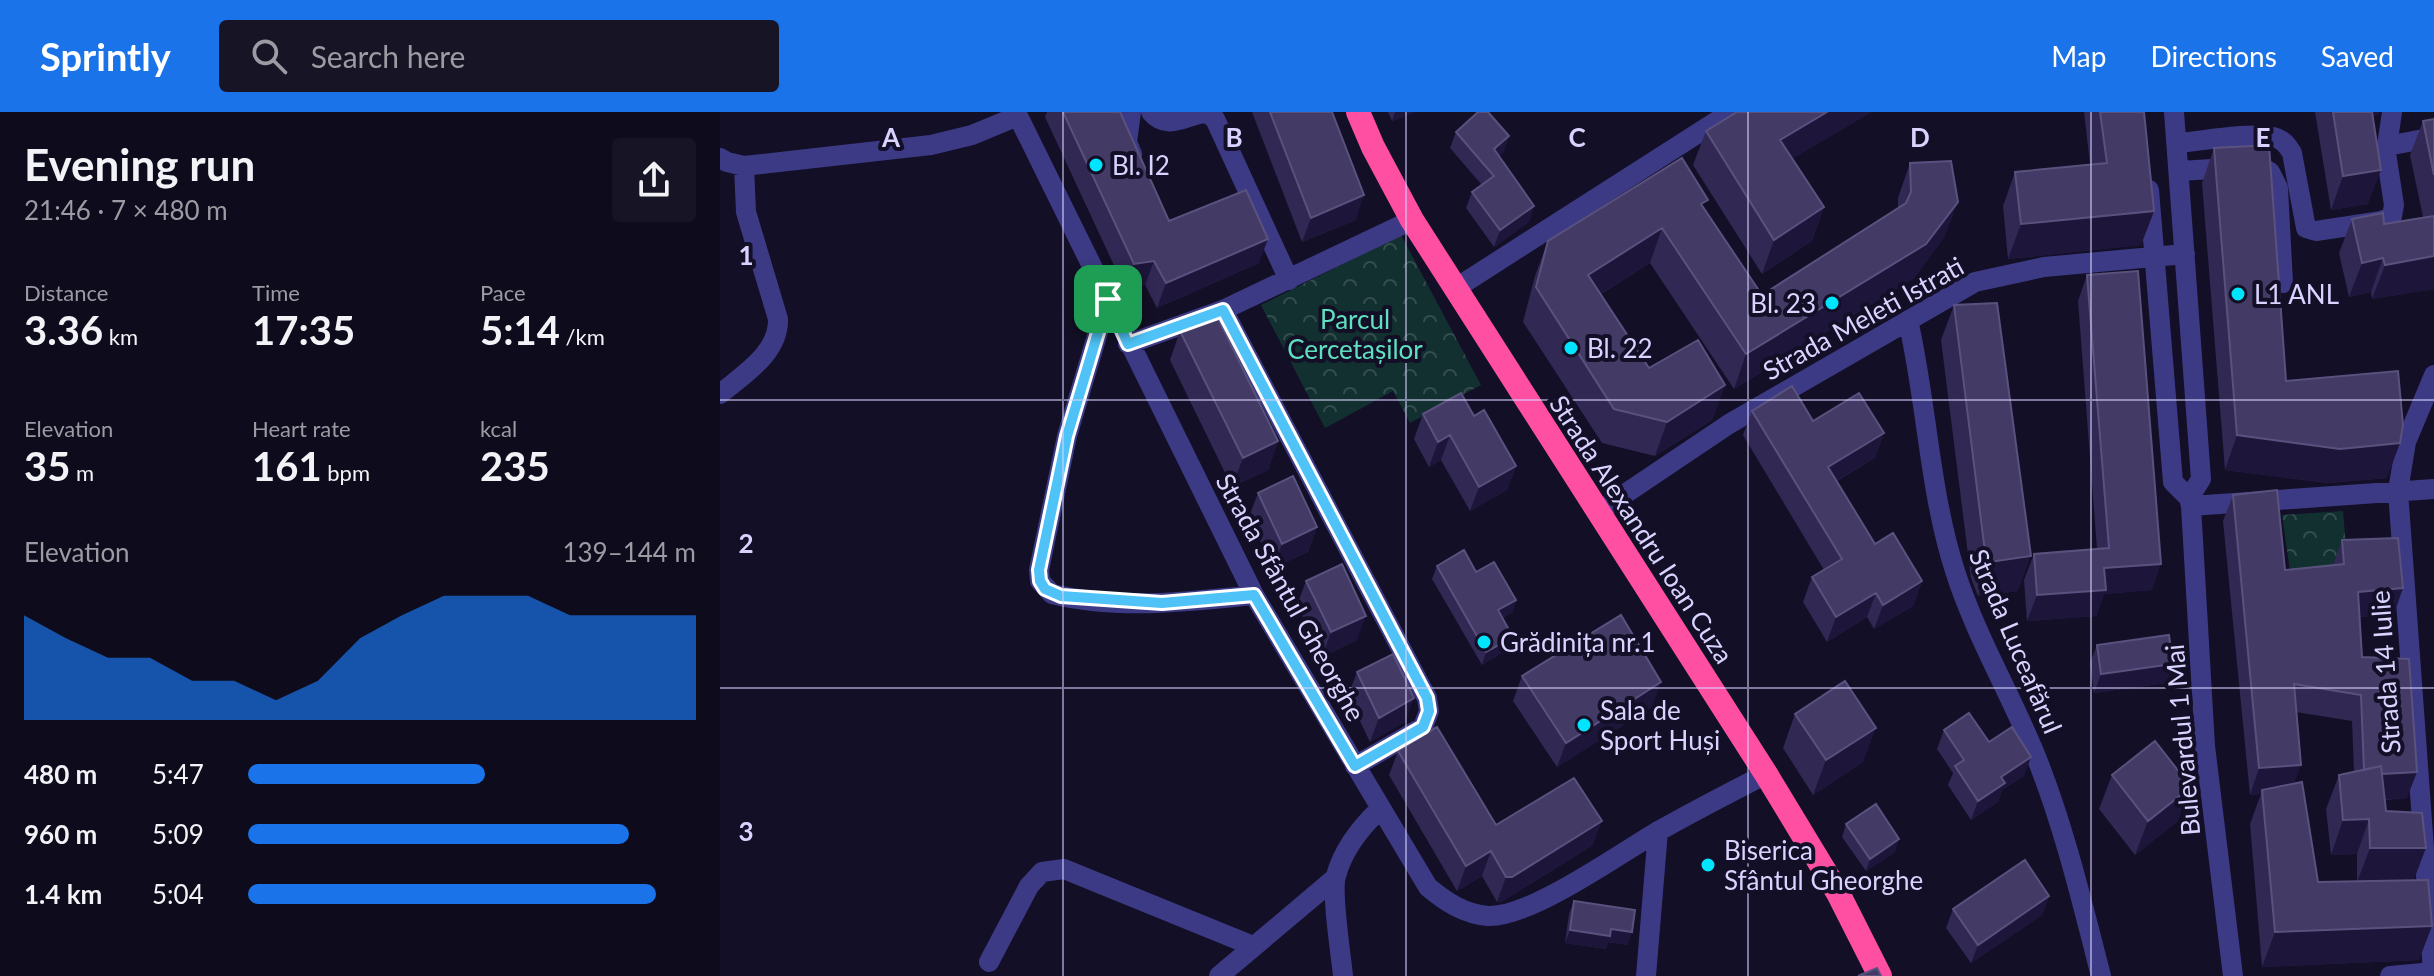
<!DOCTYPE html>
<html lang="en">
<head>
<meta charset="utf-8">
<style>
	:root { --surface:#0e0b1c; --page:#171425; --text:#f1f3f6; --muted:#9b9ba3; --accent:#1a73e8 }
	body { margin:0; font-family:Lato,sans-serif; background:var(--page); color:var(--text); height:100vh; display:flex; flex-direction:column; font-size:30px; white-space:nowrap }
	* { box-sizing:border-box; margin:0 }
	p { font-size:26px; color:var(--muted) }
	.icon { flex:none; width:44px; height:44px; fill:none; stroke:currentColor; stroke-width:2; stroke-linecap:round; stroke-linejoin:round }
	.map { position:relative; flex:1; overflow:hidden }
	.sheet { display:flex; flex-direction:column; background:var(--surface); width:720px }
	.sheet>* { flex:none }
	.pin { position:absolute; display:grid; place-items:center; width:68px; height:68px; color:#fff; margin:-34px; border-radius:16px; box-shadow:0 4px 12px #0006 }
	.round { display:grid; place-items:center; flex:none; width:84px; height:84px; border-radius:8px; background:var(--page) }
	.summary { display:flex; align-items:center; justify-content:space-between; height:136px; padding:0 24px }
	h1 { font-size:44px; font-weight:700; line-height:60px }
	.metrics { display:grid; grid-template-columns:repeat(3,1fr); gap:12px; height:136px; padding:8px 24px }
	.metrics div { display:grid; align-content:center }
	.metrics b { font-size:40px; font-weight:700 }
	.metrics small { font-size:22px; font-weight:400 }
	.metrics p { font-size:22px }
	.chart { height:224px; padding:16px 24px }
	.chart p { display:flex; justify-content:space-between }
	.chart svg { width:100%; height:144px; margin-top:8px; fill:var(--accent); opacity:.7 }
	ul { padding:0 24px; list-style:none; font-size:26px }
	li { display:grid; grid-template-columns:128px 96px 1fr; align-items:center; height:60px }
	li i { height:20px; border-radius:10px; background:var(--accent) }
	header { display:flex; align-items:center; gap:48px; box-sizing:border-box; height:112px; padding:0 40px; background:var(--accent); color:#fff }
	header strong { font-size:38px }
	nav { display:flex; gap:44px; margin-inline-start:auto; font-size:28px }
	.search { width:560px; height:72px; background:var(--page); display:flex; align-items:center; gap:20px; box-sizing:border-box; padding:0 28px; border-radius:8px; color:var(--muted); font-size:30px }
	main { display:flex; flex:1; min-height:0 }
	.map>svg:first-child { display:block }
	.park { fill:url(#park-crowns) }
	.lines { fill:none; stroke-linecap:round; stroke-linejoin:round }
	.minor { stroke:#3d3a85; stroke-width:20 }
	.highway { stroke:#ff4fa3; stroke-width:24 }
	.wall { fill:#312854; fill-rule:evenodd }
	.shaded-wall { fill:#1d163a }
	.building { fill:#433a66; stroke:#5a527e; stroke-width:2 }
	.route-casing { stroke:#fff; stroke-width:16 }
	.route { stroke:#4fc3f7; stroke-width:10 }
	.grid { fill:none; stroke:#d9d4ff; stroke-width:2; stroke-opacity:0.55 }
	.poi-dot { fill:#00e5ff; stroke:#130f26; stroke-width:3 }
	.labels { text-anchor:middle; dominant-baseline:central; stroke-width:8; stroke-linejoin:round; paint-order:stroke }
	.poi-label { font-size:26px; fill:#d9d4ff; stroke:#130f26; text-anchor:start }
	.street-label { font-size:26px; fill:#d9d4ff; stroke:#130f26 }
	.park-label { font-size:26px; fill:#5fe0c0; stroke:#130f26 }
	.grid-label { font-size:26px; text-anchor:middle; font-weight:bold; fill:#d9d4ff; stroke:#130f26; stroke-width:8; stroke-linejoin:round; paint-order:stroke }
</style>
</head>
<body>
<header>
<strong>Sprintly</strong>
<div class="search"><svg class="icon" aria-label="search" viewBox="0 0 24 24"><circle cx="10" cy="10" r="6"/><path d="M15 15l6 6"/></svg>Search here</div>
<nav><a>Map</a><a>Directions</a><a>Saved</a></nav>
</header>
<main>
<section class="sheet">
<div class="summary"><div><h1>Evening run</h1><p>21:46 · 7 × 480 m</p></div><a class="round"><svg class="icon" aria-label="share" viewBox="0 0 24 24"><path d="M12 15V3M7 8l5-5 5 5M5 13v7h14v-7"/></svg></a></div>
<div class="metrics">
<div><p>Distance</p><b>3.36<small> km</small></b></div>
<div><p>Time</p><b>17:35</b></div>
<div><p>Pace</p><b>5:14<small> /km</small></b></div>
</div>
<div class="metrics">
<div><p>Elevation</p><b>35<small> m</small></b></div>
<div><p>Heart rate</p><b>161<small> bpm</small></b></div>
<div><p>kcal</p><b>235</b></div>
</div>
<div class="chart"><p><span>Elevation</span>139–144 m</p>
<svg viewBox="0 0 160 44" preserveAspectRatio="none"><path d="M0 44V12L10 19L20 25L30 25L40 32L50 32L60 38L70 32L80 19L90 12L100 6L110 6L120 6L130 12L140 12L150 12L160 12V44z"/></svg>
</div>
<ul>
<li><b>480 m</b>5:47<i style="width:53%"></i></li>
<li><b>960 m</b>5:09<i style="width:85%"></i></li>
<li><b>1.4 km</b>5:04<i style="width:91%"></i></li>
</ul>
</section>
<div class="map">
<svg width="1714" height="864" viewBox="0 0 1714 864">
	<defs>
		<pattern id="park-crowns" width="20" height="18" patternUnits="userSpaceOnUse" patternTransform="scale(2)"><rect width="20" height="18" fill="#12302f"/><path d="M2 6a3 3 0 1 1 6 0M12 15a3 3 0 1 1 6 0" fill="none" stroke="#344d4e"/></pattern>
	</defs>
	<rect width="100%" height="100%" fill="#130f26"/>
	<path class="park" d="M 681,123 L 761,273 L 690,311 L 673,279 L 605,316 L 541,193 Z
		M 1623,399 L 1627,447 L 1572,473 L 1562,403 Z"/>
	<g class="lines">
		<path class="minor" d="M 296,0 L 534,483 L 708,775 C 726,790 744,802 768,804 C 810,806 899,742 937,720 C 972,700 1009,681 1046,662
			M 411,0 L 407,30 L 412,42
			M 431,0 C 448,20 466,2 487,1 L 495,7 L 569,168
			M 1454,0 L 1481,367 L 1469,386
			M 1457,31 C 1483,29 1530,20 1553,25 C 1563,27 1567,33 1572,41 L 1586,116 L 1596,119 L 1662,109 L 1672,104 L 1674,93 L 1666,41 L 1672,0
			M 1667,34 L 1714,25
			M 0,46 L 7,50 L 24,54 L 211,33 L 252,23 L 298,4
			M 1460,59 L 1540,54 L 1550,60 L 1558,76 L 1563,171
			M 1429,78 L 1453,370 L 1469,386 L 1471,394 L 1485,634 L 1513,864
			M 736,176 L 1011,0
			M 388,187 L 347,324 L 319,458 L 320,469 L 332,482 C 397,498 468,490 534,483
			M 503,198 L 707,586 L 709,599 L 703,615 L 635,654
			M 1188,208 C 1207,291 1209,378 1235,459 C 1255,522 1290,581 1315,642 C 1344,714 1362,790 1381,864
			M 408,232 L 503,198 L 692,108
			M 0,282 C 24,262 59,241 58,207 L 26,100 L 24,54
			M 1471,394 L 1714,377
			M 878,400 L 1009,312 L 1255,170 L 1324,155 L 1465,142
			M 269,850 L 309,774 L 322,760 L 344,757 L 533,834
			M 1713,860 L 1678,379 L 1686,330 L 1714,263
			M 499,864 L 614,767
			M 623,864 C 621,843 611,780 616,764 C 623,737 640,716 660,697
			M 926,864 L 938,719
			M 1670,864 L 1714,860"/>
		<path class="highway" d="M 638,0 L 653,35 L 692,108 L 1046,662 L 1118,781 L 1160,864"/>
	</g>
	<path class="wall" d="M 327,0 L 400,0 L 449,109 L 539,151 L 437,196 L 425,173 L 405,177 L 325,5 Z
		M 532,0 L 612,0 L 636,108 L 582,130 Z
		M 668,0 L 695,0 L 672,9 Z
		M 1364,0 L 1424,0 L 1434,99 L 1421,133 L 1288,147 L 1283,94 L 1295,60 L 1370,52 Z
		M 1595,0 L 1659,0 L 1658,3 L 1652,4 L 1648,92 L 1611,98 Z
		M 1714,7 L 1714,177 L 1652,187 L 1651,180 L 1629,185 L 1619,141 L 1632,107 L 1664,112 L 1703,105 L 1690,43 L 1703,9 Z
		M 986,19 L 1073,47 L 1104,95 L 1092,129 L 1042,162 L 973,53 Z
		M 736,20 L 789,24 L 783,41 L 779,44 L 814,94 L 809,110 L 774,135 L 746,96 L 752,80 L 762,73 L 730,36 Z
		M 1494,36 L 1566,269 L 1667,366 L 1608,371 L 1505,358 L 1482,71 Z
		M 1190,51 L 1225,124 L 1194,166 L 1014,277 L 930,151 L 881,182 L 929,256 L 1005,273 L 992,308 L 935,344 L 882,331 L 803,210 L 815,164 L 828,129 L 984,97 L 1042,183 L 1178,97 L 1178,86 Z
		M 1367,163 L 1432,478 L 1384,482 L 1376,504 L 1307,509 L 1304,468 L 1314,442 L 1377,437 L 1358,189 Z
		M 1234,193 L 1298,479 L 1258,484 L 1251,466 L 1221,228 Z
		M 460,219 L 558,329 L 548,358 L 512,375 L 450,248 Z
		M 1032,299 L 1164,321 L 1155,346 L 1117,369 L 1155,432 L 1202,469 L 1193,494 L 1154,517 L 1147,505 L 1107,530 L 1083,490 L 1092,465 L 1104,458 L 1023,323 Z
		M 703,302 L 754,304 L 796,354 L 787,378 L 750,399 L 721,348 L 709,355 L 694,327 Z
		M 538,381 L 597,415 L 588,440 L 553,456 L 529,405 Z
		M 1513,383 L 1565,458 L 1613,453 L 1622,428 L 1674,502 L 1640,505 L 1642,545 L 1687,686 L 1665,688 L 1666,699 L 1694,768 L 1699,848 L 1542,855 L 1530,712 L 1541,682 L 1530,683 L 1503,409 ZM 1576,600 L 1632,609 L 1634,660 L 1619,663 L 1606,697 L 1611,743 L 1637,742 L 1637,769 L 1598,770 L 1574,672 Z
		M 717,454 L 756,460 L 796,488 L 792,501 L 782,506 L 788,537 L 762,553 L 712,467 Z
		M 586,469 L 637,528 L 602,545 L 577,493 Z
		M 1377,533 L 1453,552 L 1446,571 L 1374,581 L 1370,551 Z
		M 637,560 L 685,610 L 650,630 L 628,584 Z
		M 802,564 L 932,595 L 837,655 L 793,589 Z
		M 1075,602 L 1143,650 L 1093,683 L 1063,636 Z
		M 1224,618 L 1269,630 L 1304,664 L 1282,678 L 1278,690 L 1251,708 L 1228,673 L 1233,661 L 1217,637 Z
		M 678,639 L 776,713 L 873,733 L 783,789 L 777,790 L 762,764 L 737,779 L 669,663 Z
		M 1392,663 L 1458,709 L 1415,743 L 1379,697 Z
		M 1126,712 L 1175,740 L 1146,759 L 1122,725 Z
		M 1329,784 L 1322,803 L 1251,851 L 1226,816 L 1233,797 Z
		M 854,789 L 908,833 L 888,830 L 886,837 L 845,831 L 849,802 Z"/>
	<path class="shaded-wall" d="M 675,0 L 695,0 L 672,9 Z
		M 1107,0 L 1152,0 L 1047,62 L 1060,28 Z
		M 1637,0 L 1659,0 L 1658,3 L 1634,7 Z
		M 789,24 L 783,41 L 768,54 L 774,37 Z
		M 1661,58 L 1648,92 L 1611,98 L 1623,64 Z
		M 644,83 L 636,108 L 582,130 L 591,106 Z
		M 1238,90 L 1225,124 L 1194,166 L 1014,277 L 1026,242 Z
		M 814,94 L 809,110 L 774,135 L 780,118 Z
		M 1104,95 L 1092,129 L 1042,162 L 1054,128 Z
		M 1434,99 L 1421,133 L 1288,147 L 1301,112 Z
		M 942,116 L 930,151 L 856,197 L 868,163 Z
		M 548,127 L 539,151 L 437,196 L 446,171 Z
		M 1714,144 L 1714,177 L 1652,187 L 1665,153 Z
		M 1663,146 L 1651,180 L 1629,185 L 1642,151 Z
		M 434,149 L 425,173 L 405,177 L 414,152 Z
		M 1005,273 L 992,308 L 935,344 L 947,310 Z
		M 1164,321 L 1155,346 L 1099,379 L 1108,355 Z
		M 730,323 L 721,348 L 709,355 L 718,330 Z
		M 1517,323 L 1680,331 L 1667,366 L 1608,371 L 1505,358 Z
		M 558,329 L 548,358 L 512,375 L 523,346 Z
		M 796,354 L 787,378 L 750,399 L 759,375 Z
		M 597,415 L 588,440 L 553,456 L 562,432 Z
		M 1311,444 L 1298,479 L 1258,484 L 1270,450 Z
		M 1441,452 L 1432,478 L 1384,482 L 1376,504 L 1307,509 L 1317,483 L 1384,456 Z
		M 1202,469 L 1193,494 L 1154,517 L 1163,493 Z
		M 1683,476 L 1674,502 L 1628,506 L 1638,480 Z
		M 1156,481 L 1147,505 L 1107,530 L 1116,505 Z
		M 796,488 L 792,501 L 773,511 L 778,498 Z
		M 646,504 L 637,528 L 602,545 L 611,520 Z
		M 793,525 L 788,537 L 762,553 L 766,540 Z
		M 1453,552 L 1446,571 L 1374,581 L 1381,562 Z
		M 941,570 L 932,595 L 837,655 L 846,631 Z
		M 694,586 L 685,610 L 650,630 L 659,606 Z
		M 1156,616 L 1143,650 L 1093,683 L 1106,648 Z
		M 1311,645 L 1304,664 L 1282,678 L 1278,690 L 1251,708 L 1258,689 L 1281,665 Z
		M 1581,653 L 1571,679 L 1542,678 L 1541,682 L 1530,683 L 1539,656 Z
		M 1697,660 L 1687,686 L 1635,689 L 1644,663 Z
		M 1471,675 L 1458,709 L 1415,743 L 1428,709 Z
		M 1649,707 L 1637,742 L 1611,743 L 1623,708 Z
		M 882,709 L 873,733 L 783,789 L 777,790 L 786,765 Z
		M 1179,727 L 1175,740 L 1146,759 L 1150,747 Z
		M 1650,736 L 1706,736 L 1693,770 L 1637,770 Z
		M 771,739 L 762,764 L 737,779 L 746,754 Z
		M 1329,784 L 1322,803 L 1251,851 L 1258,833 Z
		M 1712,814 L 1699,848 L 1542,855 L 1555,820 Z
		M 891,817 L 912,820 L 908,833 L 888,830 L 886,837 L 845,831 L 850,818 Z"/>
	<path class="building" d="M 343,0 L 400,0 L 449,109 L 526,78 L 548,127 L 446,171 L 434,149 L 414,152 Z
		M 550,0 L 612,0 L 644,83 L 591,106 Z
		M 758,0 L 768,0 L 789,24 L 774,37 L 814,94 L 780,118 L 752,80 L 774,64 L 736,20 Z
		M 1017,0 L 1107,0 L 1060,28 L 1104,95 L 1054,128 L 986,19 Z
		M 1380,0 L 1424,0 L 1434,99 L 1301,112 L 1295,60 L 1387,51 Z
		M 1613,0 L 1652,0 L 1661,58 L 1623,64 Z
		M 1714,7 L 1714,63 L 1703,9 Z
		M 1549,33 L 1566,269 L 1678,259 L 1683,313 L 1680,331 L 1620,337 L 1517,323 L 1494,36 Z
		M 962,46 L 988,88 L 981,92 L 1042,183 L 1186,91 L 1191,80 L 1190,51 L 1231,49 L 1238,90 L 1206,132 L 1026,242 L 942,116 L 868,163 L 929,256 L 978,228 L 1005,273 L 947,310 L 894,297 L 816,175 L 828,129 Z
		M 1663,101 L 1664,112 L 1714,104 L 1714,144 L 1665,153 L 1663,146 L 1642,151 L 1632,107 Z
		M 1418,159 L 1441,452 L 1384,456 L 1386,478 L 1317,483 L 1314,442 L 1389,436 L 1367,163 Z
		M 1277,191 L 1311,444 L 1270,450 L 1264,432 L 1234,193 Z
		M 496,202 L 558,329 L 523,346 L 460,219 Z
		M 1072,274 L 1093,309 L 1139,281 L 1164,321 L 1108,355 L 1155,432 L 1173,421 L 1202,469 L 1163,493 L 1156,481 L 1116,505 L 1092,465 L 1122,447 L 1032,299 Z
		M 741,281 L 754,304 L 764,298 L 796,354 L 759,375 L 730,323 L 718,330 L 703,302 Z
		M 573,364 L 597,415 L 562,432 L 538,381 Z
		M 1557,378 L 1565,458 L 1624,452 L 1622,428 L 1678,426 L 1683,476 L 1638,480 L 1642,545 L 1689,547 L 1697,660 L 1662,662 L 1661,654 L 1644,658 L 1641,583 L 1574,572 L 1581,653 L 1539,656 L 1513,383 Z
		M 744,438 L 756,460 L 774,450 L 796,488 L 778,498 L 793,525 L 766,540 L 717,454 Z
		M 622,452 L 646,504 L 611,520 L 586,469 Z
		M 901,503 L 941,570 L 846,631 L 802,564 Z
		M 1449,523 L 1453,552 L 1381,562 L 1377,533 Z
		M 673,542 L 694,586 L 659,606 L 637,560 Z
		M 1125,569 L 1156,616 L 1106,648 L 1075,602 Z
		M 1249,601 L 1269,630 L 1292,615 L 1311,645 L 1281,665 L 1285,671 L 1258,689 L 1235,654 L 1244,648 L 1224,618 Z
		M 717,615 L 776,713 L 854,666 L 882,709 L 792,765 L 786,765 L 771,739 L 746,754 L 678,639 Z
		M 1435,629 L 1471,675 L 1428,709 L 1392,663 Z
		M 1661,654 L 1666,699 L 1702,701 L 1706,736 L 1650,736 L 1649,707 L 1623,708 L 1619,663 Z
		M 1582,670 L 1598,770 L 1708,768 L 1712,814 L 1555,820 L 1542,678 Z
		M 1156,692 L 1179,727 L 1150,747 L 1126,712 Z
		M 1305,748 L 1329,784 L 1258,833 L 1233,797 Z
		M 854,789 L 915,798 L 912,820 L 891,817 L 890,824 L 850,818 Z
		M 1157,856 L 1161,864 L 1138,864 Z"/>
	<g class="lines">
		<defs>
			<path id="route" d="M 388,187 L 408,232 L 503,198 L 707,586 L 709,599 L 703,615 L 635,654 L 534,483 L 442,491 L 341,484 L 325,477 L 320,469 L 319,458 L 347,324 Z"/>
		</defs>
		<use href="#route" class="route-casing"/>
		<use href="#route" class="route"/>
	</g>
	<path class="grid" d="M 343,0 L 343,864M 686,0 L 686,864M 1028,0 L 1028,864M 1371,0 L 1371,864M 0,288 L 1714,288M 0,576 L 1714,576"/>
	<g class="poi-dot">
		<circle cx="376" cy="53" r="8"/>
		<circle cx="1518" cy="182" r="8"/>
		<circle cx="1112" cy="191" r="8"/>
		<circle cx="851" cy="236" r="8"/>
		<circle cx="764" cy="530" r="8"/>
		<circle cx="864" cy="613" r="8"/>
		<circle cx="988" cy="753" r="8"/>
	</g>
	<g class="labels">
		<g class="poi-label">
			<text x="392" y="53">Bl. I2</text>
			<text x="1534" y="182">L1 ANL</text>
			<text x="1096" y="191" text-anchor="end">Bl. 23</text>
			<text x="867" y="236">Bl. 22</text>
			<text x="780" y="530">Grădinița nr.1</text>
			<text x="880" y="598">Sala de<tspan x="880" dy="30">Sport Huși</tspan></text>
			<text x="1004" y="738">Biserica<tspan x="1004" dy="30">Sfântul Gheorghe</tspan></text>
		</g>
		<g class="street-label">
			<text transform="translate(1143 206) rotate(-29)">Strada Meleti Istrati</text>
			<text transform="translate(922 417) rotate(57)">Strada Alexandru Ioan Cuza</text>
			<text transform="translate(571 485) rotate(61)">Strada Sfântul Gheorghe</text>
			<text transform="translate(1296 529) rotate(67)">Strada Luceafărul</text>
			<text transform="translate(1665 560) rotate(-94)">Strada 14 Iulie</text>
			<text transform="translate(1462 628) rotate(-95)">Bulevardul 1 Mai</text>
		</g>
		<g class="park-label">
			<text x="635" y="207">Parcul<tspan x="635" dy="30">Cercetașilor</tspan></text>
		</g>
	</g>
	<g class="grid-label">
		<text x="171" y="35">A</text>
		<text x="514" y="35">B</text>
		<text x="857" y="35">C</text>
		<text x="1200" y="35">D</text>
		<text x="1543" y="35">E</text>
		<text x="26" y="153">1</text>
		<text x="26" y="441">2</text>
		<text x="26" y="729">3</text>
	</g>
</svg>
<div class="pin" style="left:388px;top:187px;background:#1e9e55"><svg class="icon" aria-label="arrive" viewBox="0 0 24 24"><path d="M6 21V4h12l-3 4 3 4H6"/></svg></div>
</div>
</main>
</body>
</html>
